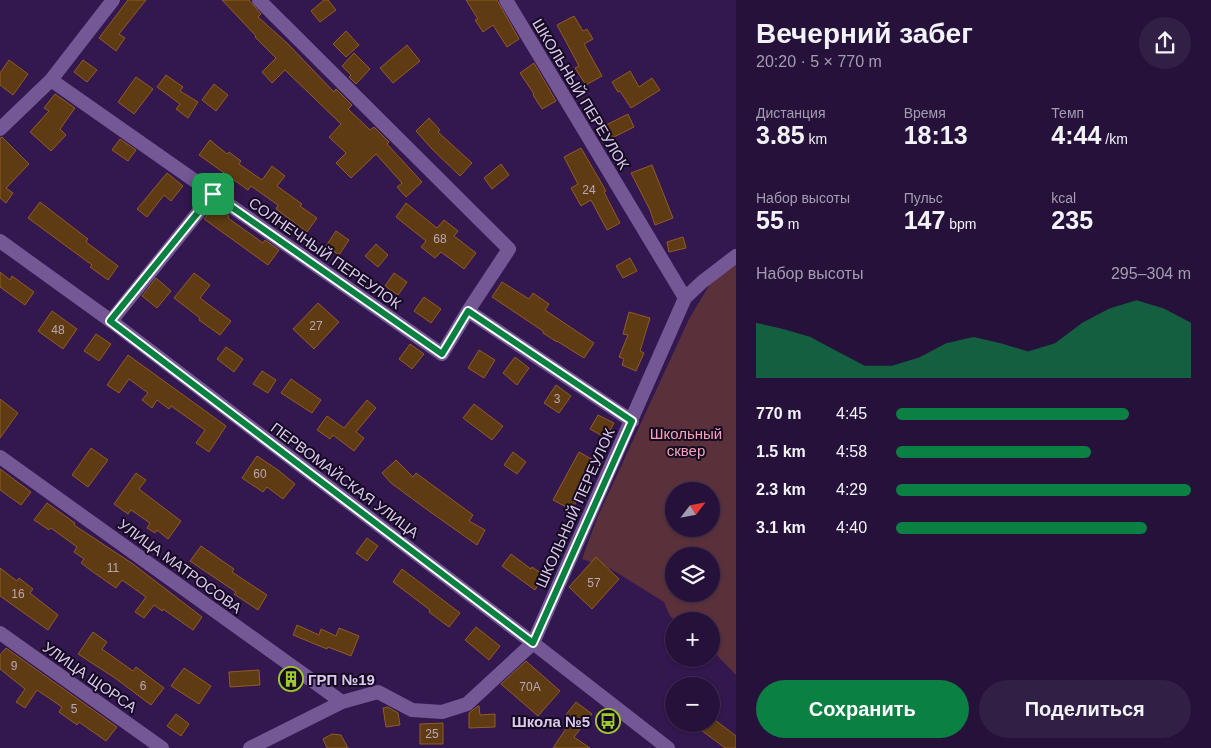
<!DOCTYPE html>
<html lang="ru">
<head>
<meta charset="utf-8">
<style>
	:root { --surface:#26113b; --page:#321f46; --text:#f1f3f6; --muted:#a49daf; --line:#423155; --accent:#0b8043 }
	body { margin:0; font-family:Arial,sans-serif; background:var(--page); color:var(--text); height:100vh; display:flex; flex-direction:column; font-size:19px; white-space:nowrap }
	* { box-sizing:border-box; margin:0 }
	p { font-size:16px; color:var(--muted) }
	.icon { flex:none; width:28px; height:28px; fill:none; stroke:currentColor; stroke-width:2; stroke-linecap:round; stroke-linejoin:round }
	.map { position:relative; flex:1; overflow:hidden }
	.side { display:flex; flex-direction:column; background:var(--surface); width:475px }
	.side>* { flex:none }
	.needle { width:32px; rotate:58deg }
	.tools { position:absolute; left:665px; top:482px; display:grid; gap:10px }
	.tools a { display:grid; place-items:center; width:55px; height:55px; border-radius:50%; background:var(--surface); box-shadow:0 1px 4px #0004,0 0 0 1px var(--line); font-size:25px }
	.pin { position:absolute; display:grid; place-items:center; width:42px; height:42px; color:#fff; margin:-21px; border-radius:10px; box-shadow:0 2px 8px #0006 }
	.round { display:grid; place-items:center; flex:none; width:52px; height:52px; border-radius:26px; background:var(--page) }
	.summary { display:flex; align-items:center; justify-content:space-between; height:85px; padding:0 20px }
	h1 { font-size:28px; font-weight:800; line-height:38px }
	.stats { display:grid; grid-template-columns:repeat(3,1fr); gap:8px; height:85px; padding:5px 20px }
	.stats div { display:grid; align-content:center }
	.stats b { font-size:25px; font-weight:800 }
	.stats small { font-size:14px; font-weight:400 }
	.stats p { font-size:14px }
	.chart { height:140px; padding:10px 20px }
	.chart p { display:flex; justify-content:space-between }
	.chart svg { width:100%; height:90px; margin-top:5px; fill:var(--accent); opacity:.7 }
	.primary-button { display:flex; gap:10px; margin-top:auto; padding:10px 20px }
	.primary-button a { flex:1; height:58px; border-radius:30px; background:var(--accent); color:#fff; font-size:20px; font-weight:800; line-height:58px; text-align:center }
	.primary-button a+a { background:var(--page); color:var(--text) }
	ul { padding:0 20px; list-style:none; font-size:16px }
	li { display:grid; grid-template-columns:80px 60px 1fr; align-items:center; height:38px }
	li i { height:12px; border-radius:6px; background:var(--accent) }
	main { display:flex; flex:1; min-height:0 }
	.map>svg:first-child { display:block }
	.green { fill:#5a313b; fill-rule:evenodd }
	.building { fill:#5f3b13; stroke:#915c23 }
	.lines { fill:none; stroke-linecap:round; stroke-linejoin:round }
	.minor { stroke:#745895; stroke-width:14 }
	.secondary { stroke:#745895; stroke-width:14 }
	.route-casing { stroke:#fff; stroke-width:10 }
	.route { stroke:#0b8043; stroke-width:6 }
	.labels { text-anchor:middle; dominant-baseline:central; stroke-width:4; stroke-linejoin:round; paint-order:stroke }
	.number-label { font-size:12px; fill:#baa6b6 }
	.street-label { font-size:15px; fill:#d9caed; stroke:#160a22 }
	.park-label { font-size:15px; fill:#f4a4b7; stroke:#160a22 }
	.poi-label { font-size:15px; font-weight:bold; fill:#d9caed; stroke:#160a22; text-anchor:start }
</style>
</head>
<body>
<main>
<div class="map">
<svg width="736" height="748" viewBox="0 0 736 748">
	<rect width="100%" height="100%" fill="#33174f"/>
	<path class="green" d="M 736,264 L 736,675 L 711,649 L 711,621 L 677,621 L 670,616 L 664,602 L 611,569 L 582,559 L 598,516 L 689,319 L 713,279 ZM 674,491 L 711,491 L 711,529 L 674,529 ZM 674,556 L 711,556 L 711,594 L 674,594 Z"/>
	<path class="building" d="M 128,0 L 146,0 L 119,34 L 125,38 L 116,51 L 99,38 Z
		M 222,0 L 249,0 L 261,14 L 258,17 L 288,44 L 334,92 L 336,89 L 352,105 L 348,109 L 370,130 L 374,127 L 389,142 L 387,144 L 422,182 L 406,197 L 397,187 L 402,183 L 376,154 L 351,178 L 336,163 L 346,153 L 329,137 L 341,124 L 285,70 L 272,83 L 262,72 L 276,58 L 255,37 L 256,36 Z
		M 324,0 L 328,0 L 336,10 L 320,22 L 311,11 Z
		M 466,0 L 497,0 L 519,39 L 507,47 L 493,25 L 483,32 L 475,20 L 478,19 Z
		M 574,16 L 583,31 L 587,29 L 593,39 L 584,44 L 602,76 L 586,85 L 575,68 L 579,66 L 557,25 Z
		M 346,31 L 359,45 L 346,57 L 333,44 Z
		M 407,45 L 420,61 L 393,83 L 380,68 Z
		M 354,53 L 370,69 L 356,84 L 349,77 L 351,75 L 342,66 Z
		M 9,60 L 28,74 L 13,95 L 0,85 L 0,73 Z
		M 83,60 L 97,70 L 87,82 L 74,72 Z
		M 534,63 L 556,101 L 542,109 L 533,95 L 534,94 L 520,73 Z
		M 630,71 L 639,87 L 652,78 L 660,90 L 631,108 L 620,91 L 618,92 L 612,82 Z
		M 166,75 L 183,87 L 180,91 L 198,102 L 188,118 L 176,109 L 180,104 L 157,87 Z
		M 136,77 L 153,89 L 134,114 L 118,102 Z
		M 214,84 L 228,95 L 216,111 L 202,100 Z
		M 55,94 L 75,108 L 60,129 L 66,135 L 51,151 L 30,132 L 49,111 L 44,108 Z
		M 628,114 L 634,127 L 610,139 L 604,126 Z
		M 429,118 L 440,130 L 438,132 L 472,163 L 460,176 L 432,149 L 416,131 Z
		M 2,137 L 29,164 L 6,188 L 13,193 L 6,203 L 0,198 L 0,138 Z
		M 120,139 L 136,150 L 128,161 L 112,150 Z
		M 210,140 L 227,154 L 229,152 L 241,161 L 239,164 L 262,180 L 272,166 L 285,176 L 277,186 L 302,204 L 300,206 L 317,218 L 307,232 L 276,209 L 278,205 L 251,186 L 248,190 L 199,155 Z
		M 581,148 L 606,191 L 604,192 L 620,223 L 607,230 L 591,200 L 581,206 L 571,188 L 578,184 L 564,157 Z
		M 501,164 L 509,175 L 492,189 L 484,178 Z
		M 652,165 L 673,218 L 655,225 L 650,210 L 631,173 Z
		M 167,173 L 183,186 L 171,201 L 164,195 L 147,217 L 137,209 Z
		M 40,202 L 88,239 L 86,242 L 118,266 L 108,280 L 90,267 L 92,265 L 28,218 Z
		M 406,203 L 437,228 L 444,220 L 458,231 L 454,236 L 476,253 L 464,269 L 441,252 L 435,258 L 421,247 L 426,241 L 396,217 Z
		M 215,206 L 229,216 L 228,218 L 263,243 L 265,240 L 279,250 L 268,265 L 204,219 Z
		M 336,231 L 349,240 L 339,255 L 326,246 Z
		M 683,237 L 686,248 L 669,252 L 667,242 Z
		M 376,244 L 388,255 L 378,267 L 365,256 Z
		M 630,258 L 637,271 L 623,278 L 616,266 Z
		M 0,272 L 10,280 L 12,276 L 34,292 L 25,305 L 0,287 Z
		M 194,273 L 210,285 L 200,298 L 231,321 L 220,335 L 199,320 L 200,318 L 174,298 Z
		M 394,273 L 407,282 L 398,295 L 385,286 Z
		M 156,278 L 171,291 L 157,308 L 142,296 Z
		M 502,282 L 529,299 L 533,293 L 549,304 L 545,310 L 594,343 L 584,358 L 557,341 L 557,342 L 543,333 L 543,331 L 492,297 Z
		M 424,297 L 441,309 L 431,323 L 414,311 Z
		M 318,303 L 339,322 L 314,349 L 293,329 Z
		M 52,311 L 77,329 L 63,349 L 38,331 Z
		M 629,312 L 650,318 L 640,351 L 644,353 L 636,371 L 622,365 L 624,359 L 619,357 L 628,335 L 623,334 Z
		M 96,334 L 111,344 L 99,361 L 84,351 Z
		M 410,344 L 424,354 L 412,369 L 399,359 Z
		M 226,347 L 243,359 L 234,372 L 217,359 Z
		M 479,350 L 495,360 L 484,378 L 468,368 Z
		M 128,355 L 226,426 L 209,452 L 196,443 L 205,430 L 171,406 L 169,409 L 157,400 L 152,408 L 142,400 L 148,393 L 129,379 L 119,393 L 107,385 Z
		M 515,357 L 529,368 L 517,385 L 503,373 Z
		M 262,371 L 276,380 L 268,393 L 253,384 Z
		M 291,379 L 321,400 L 312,413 L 281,393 Z
		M 556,385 L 571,396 L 559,413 L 544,403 Z
		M 0,399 L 18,413 L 0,438 Z
		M 367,400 L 376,408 L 356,432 L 364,438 L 354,451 L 333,435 L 330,439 L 317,430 L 327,416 L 344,428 Z
		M 474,404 L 503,426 L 492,440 L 463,418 Z
		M 598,415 L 614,423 L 606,438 L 590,429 Z
		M 91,448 L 108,460 L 88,487 L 72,475 Z
		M 513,452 L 526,462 L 517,474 L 504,465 Z
		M 579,452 L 595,461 L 582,484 L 584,485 L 572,510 L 553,500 Z
		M 257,456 L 278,470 L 295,484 L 283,499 L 267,487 L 263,492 L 242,478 Z
		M 396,460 L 413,477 L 416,473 L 473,515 L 469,521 L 485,530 L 477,545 L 422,506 L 391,483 L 382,473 Z
		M 0,469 L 31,492 L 21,505 L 0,490 Z
		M 136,473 L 146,480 L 139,489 L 181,521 L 168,539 L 157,530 L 155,533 L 147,528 L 150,523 L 131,510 L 128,514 L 114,504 Z
		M 47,503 L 75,523 L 74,525 L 133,564 L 202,617 L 193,630 L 163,609 L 162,611 L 154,605 L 144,618 L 135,612 L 146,597 L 122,580 L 116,588 L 93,572 L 81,563 L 84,559 L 74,552 L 77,547 L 51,528 L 49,530 L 34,520 Z
		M 367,538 L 378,546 L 367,561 L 356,553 Z
		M 201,546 L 234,569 L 232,572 L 267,595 L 258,610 L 234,594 L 236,592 L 190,561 Z
		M 511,554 L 531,569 L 532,567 L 544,575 L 535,590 L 502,566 Z
		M 596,557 L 619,579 L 592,609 L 569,587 Z
		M 0,568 L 17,581 L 19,578 L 33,589 L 30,593 L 58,615 L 48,630 L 0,596 Z
		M 402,569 L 460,613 L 449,627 L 429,612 L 430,610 L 393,582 Z
		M 297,625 L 319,635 L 321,629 L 336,636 L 339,628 L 359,636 L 351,656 L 328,647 L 327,649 L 293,635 Z
		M 476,627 L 500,646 L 489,660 L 465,640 Z
		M 93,632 L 107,642 L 102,649 L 133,671 L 136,667 L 164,688 L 151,705 L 115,678 L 78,654 Z
		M 6,648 L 117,727 L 106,741 L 79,722 L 77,725 L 59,712 L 62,707 L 37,690 L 25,708 L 16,702 L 25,689 L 0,669 L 0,655 Z
		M 526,661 L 560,691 L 538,716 L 501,684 Z
		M 184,668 L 211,686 L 199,704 L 171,686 Z
		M 259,670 L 260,685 L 230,687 L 229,672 Z
		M 286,673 L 298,681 L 292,689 L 280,681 Z
		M 576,702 L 592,714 L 574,737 L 590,748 L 553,748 L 571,721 L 565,716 Z
		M 478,706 L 479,706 L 480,715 L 495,714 L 495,727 L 469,728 L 469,713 Z
		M 388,707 L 398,713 L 400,725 L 386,727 L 383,708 Z
		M 176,714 L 189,724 L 181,736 L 167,726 Z
		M 711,717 L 736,736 L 736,748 L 725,748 L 701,730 L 706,724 L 711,724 Z
		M 443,723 L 443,744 L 420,744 L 420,724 Z
		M 332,734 L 341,735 L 348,748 L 327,748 L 323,739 Z"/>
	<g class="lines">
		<path class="minor" d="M 259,0 L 509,249 L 468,311 L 632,421
			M 51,80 L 442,354 L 468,311
			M 0,129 L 51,80 L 113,0
			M 685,298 L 702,282 L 736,256
			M 111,321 L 213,194
			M 0,457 L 342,702
			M 0,633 L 162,748
			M 250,748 L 342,702 L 378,692 L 412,710 L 442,712 L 467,704 L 533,643 L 685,298 L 506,0"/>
		<path class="secondary" d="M 0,241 L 111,321 L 533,643 L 668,748"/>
	</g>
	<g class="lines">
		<defs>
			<path id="route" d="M 213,194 L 442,354 L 468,311 L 632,421 L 533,643 L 110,321 Z"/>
		</defs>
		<use href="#route" class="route-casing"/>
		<use href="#route" class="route"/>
	</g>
	<defs>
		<symbol id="building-ring" viewBox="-11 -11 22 22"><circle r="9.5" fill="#160a22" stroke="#9fca2d" stroke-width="1.5"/><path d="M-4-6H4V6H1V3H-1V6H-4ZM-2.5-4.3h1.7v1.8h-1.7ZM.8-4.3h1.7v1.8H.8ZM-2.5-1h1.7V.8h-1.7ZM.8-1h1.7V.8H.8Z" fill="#9fca2d"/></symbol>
		<symbol id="bus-ring" viewBox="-11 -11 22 22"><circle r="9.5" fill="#160a22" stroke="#9fca2d" stroke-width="1.5"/><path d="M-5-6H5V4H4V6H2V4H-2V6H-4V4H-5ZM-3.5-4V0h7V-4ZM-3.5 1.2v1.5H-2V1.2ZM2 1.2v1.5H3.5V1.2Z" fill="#9fca2d"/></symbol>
	</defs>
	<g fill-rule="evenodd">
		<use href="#building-ring" x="277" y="665" width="28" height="28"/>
		<use href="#bus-ring" x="594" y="707" width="28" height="28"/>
	</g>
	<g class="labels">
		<g class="number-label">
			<text x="589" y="190">24</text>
			<text x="440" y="239">68</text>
			<text x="316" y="326">27</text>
			<text x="58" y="330">48</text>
			<text x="557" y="399">3</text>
			<text x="260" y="474">60</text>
			<text x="113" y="568">11</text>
			<text x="594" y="583">57</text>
			<text x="18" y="594">16</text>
			<text x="14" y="666">9</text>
			<text x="143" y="686">6</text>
			<text x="530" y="687">70А</text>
			<text x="74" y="709">5</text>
			<text x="432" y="734">25</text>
		</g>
		<g class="street-label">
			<text transform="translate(581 94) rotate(59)">ШКОЛЬНЫЙ ПЕРЕУЛОК</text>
			<text transform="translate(325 253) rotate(35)">СОЛНЕЧНЫЙ ПЕРЕУЛОК</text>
			<text transform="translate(345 480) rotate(37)">ПЕРВОМАЙСКАЯ УЛИЦА</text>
			<text transform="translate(575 508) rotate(-66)">ШКОЛЬНЫЙ ПЕРЕУЛОК</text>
			<text transform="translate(180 566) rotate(36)">УЛИЦА МАТРОСОВА</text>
			<text transform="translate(90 677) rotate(35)">УЛИЦА ЩОРСА</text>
		</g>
		<g class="park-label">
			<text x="686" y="433">Школьный<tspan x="686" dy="17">сквер</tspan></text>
		</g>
		<g class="poi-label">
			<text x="308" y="679">ГРП №19</text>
			<text x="590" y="721" text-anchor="end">Школа №5</text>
		</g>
	</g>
</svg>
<div class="tools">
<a><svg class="needle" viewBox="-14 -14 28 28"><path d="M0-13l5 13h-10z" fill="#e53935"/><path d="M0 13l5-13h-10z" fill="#a49daf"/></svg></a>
<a><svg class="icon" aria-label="layers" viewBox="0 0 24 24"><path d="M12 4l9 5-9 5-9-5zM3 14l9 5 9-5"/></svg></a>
<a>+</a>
<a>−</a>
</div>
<div class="pin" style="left:213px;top:194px;background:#1e9e55"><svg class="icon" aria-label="arrive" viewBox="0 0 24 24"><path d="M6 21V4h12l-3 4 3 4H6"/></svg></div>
</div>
<section class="side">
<div class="summary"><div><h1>Вечерний забег</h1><p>20:20 · 5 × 770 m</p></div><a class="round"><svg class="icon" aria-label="share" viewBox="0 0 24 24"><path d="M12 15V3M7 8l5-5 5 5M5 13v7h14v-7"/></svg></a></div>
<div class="stats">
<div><p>Дистанция</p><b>3.85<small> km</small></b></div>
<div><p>Время</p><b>18:13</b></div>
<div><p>Темп</p><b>4:44<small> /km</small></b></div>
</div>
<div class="stats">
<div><p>Набор высоты</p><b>55<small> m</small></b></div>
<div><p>Пульс</p><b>147<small> bpm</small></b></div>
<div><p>kcal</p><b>235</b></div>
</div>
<div class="chart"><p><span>Набор высоты</span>295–304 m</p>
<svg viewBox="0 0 160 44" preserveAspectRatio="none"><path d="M0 44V17L10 20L20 24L30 31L40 38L50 38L60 34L70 27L80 24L90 27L100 31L110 27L120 17L130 10L140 6L150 10L160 17V44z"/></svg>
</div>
<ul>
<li><b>770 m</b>4:45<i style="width:79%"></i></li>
<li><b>1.5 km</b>4:58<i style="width:66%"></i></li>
<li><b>2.3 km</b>4:29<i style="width:100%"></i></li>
<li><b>3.1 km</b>4:40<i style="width:85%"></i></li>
</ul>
<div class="primary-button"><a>Сохранить</a><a>Поделиться</a></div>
</section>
</main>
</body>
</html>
